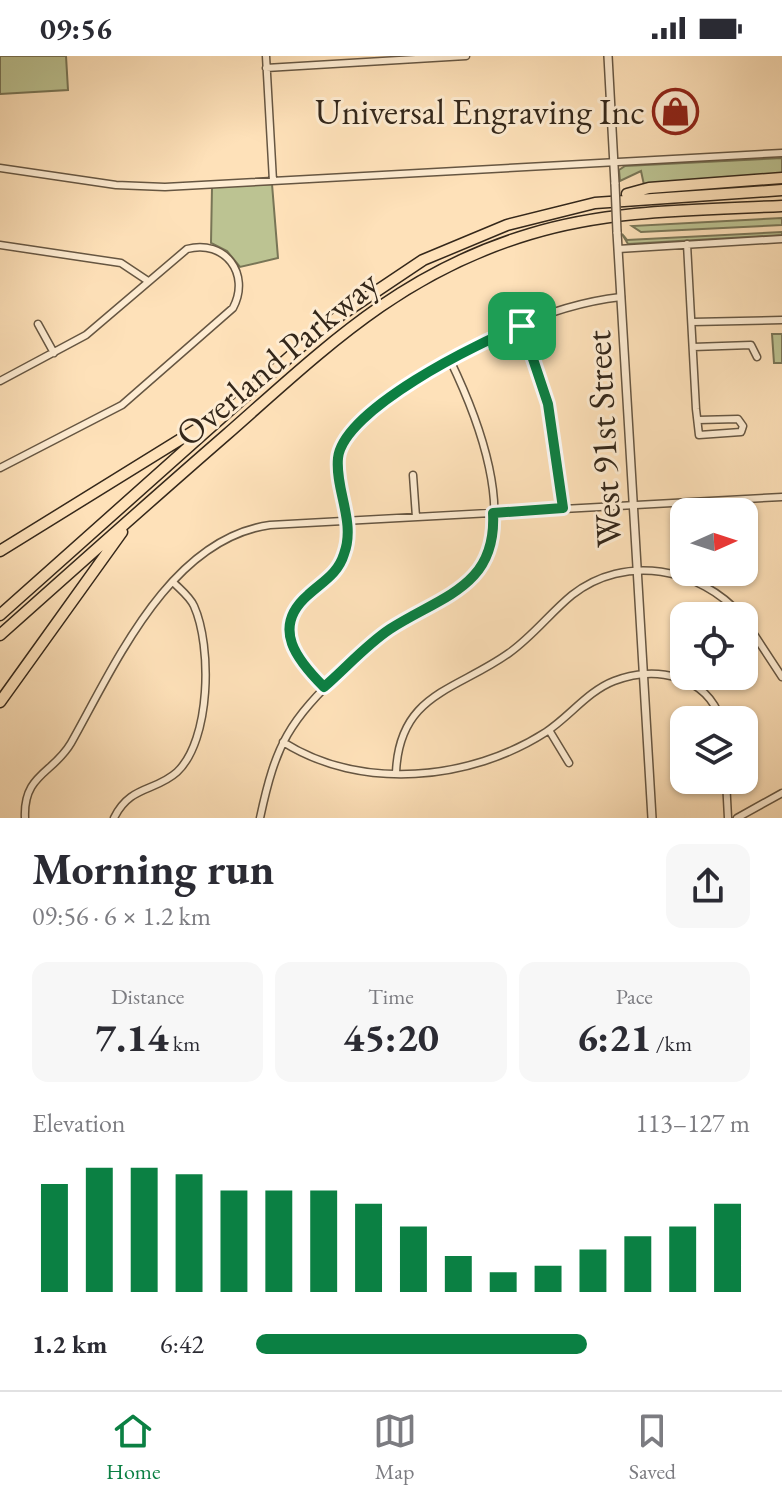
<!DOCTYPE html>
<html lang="en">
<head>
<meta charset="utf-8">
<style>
	:root { --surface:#fff; --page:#f7f7f7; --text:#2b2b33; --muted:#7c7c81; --line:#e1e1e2; --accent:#0b8043 }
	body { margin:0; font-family:"EB Garamond",serif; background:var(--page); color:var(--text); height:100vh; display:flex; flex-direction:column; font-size:30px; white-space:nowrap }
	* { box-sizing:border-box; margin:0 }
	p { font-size:26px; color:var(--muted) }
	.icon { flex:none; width:44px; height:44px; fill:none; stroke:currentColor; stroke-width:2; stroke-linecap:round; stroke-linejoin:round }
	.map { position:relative; height:762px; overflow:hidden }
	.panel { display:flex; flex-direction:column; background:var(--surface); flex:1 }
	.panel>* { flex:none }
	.needle { width:52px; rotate:87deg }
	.buttons { position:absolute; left:670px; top:442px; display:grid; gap:16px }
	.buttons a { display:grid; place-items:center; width:88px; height:88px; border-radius:16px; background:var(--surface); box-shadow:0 2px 6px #0004; font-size:40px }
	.pin { position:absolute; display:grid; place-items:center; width:68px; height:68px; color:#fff; margin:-34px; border-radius:16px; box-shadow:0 4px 12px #0006 }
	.round { display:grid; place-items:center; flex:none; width:84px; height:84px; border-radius:16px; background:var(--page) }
	.summary { display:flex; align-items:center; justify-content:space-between; height:136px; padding:0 32px }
	h1 { font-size:44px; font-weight:700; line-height:60px }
	.stats { display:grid; grid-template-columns:repeat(3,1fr); gap:12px; height:136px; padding:8px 32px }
	.stats div { display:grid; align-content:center; border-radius:16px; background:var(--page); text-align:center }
	.stats b { font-size:40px; font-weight:700 }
	.stats small { font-size:22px; font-weight:400 }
	.stats p { font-size:22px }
	.chart { height:224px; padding:16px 32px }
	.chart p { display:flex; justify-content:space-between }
	.chart svg { width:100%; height:144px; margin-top:8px; stroke:var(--accent); stroke-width:6 }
	ul { padding:0 32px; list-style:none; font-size:26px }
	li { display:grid; grid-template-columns:128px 96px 1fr; align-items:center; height:60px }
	li i { height:20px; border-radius:10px; background:var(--accent) }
	.status { display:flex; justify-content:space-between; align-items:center; height:56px; padding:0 40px; background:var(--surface); direction:ltr }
	.status svg { height:22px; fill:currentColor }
	.tabs { display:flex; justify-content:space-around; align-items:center; height:112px; border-top:2px solid var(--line); background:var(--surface); font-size:22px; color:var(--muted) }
	.tabs a { display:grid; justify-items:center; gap:4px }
	.tabs .on { color:var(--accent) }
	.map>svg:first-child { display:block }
	.green { fill:#bcc392; stroke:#787556; stroke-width:2 }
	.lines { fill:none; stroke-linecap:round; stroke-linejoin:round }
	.minor-casing { stroke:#665642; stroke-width:9 }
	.tertiary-casing { stroke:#665642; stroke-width:10 }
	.motorway-casing { stroke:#34271a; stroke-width:13 }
	.minor { stroke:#feecd2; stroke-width:6 }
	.tertiary { stroke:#feecd2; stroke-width:7 }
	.motorway { stroke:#fee1b9; stroke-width:10 }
	.tertiary-bridge-casing { stroke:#665642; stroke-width:10; stroke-linecap:butt }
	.tertiary-bridge { stroke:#feecd2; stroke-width:7 }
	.route-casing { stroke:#fff; stroke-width:16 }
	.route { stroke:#0b8043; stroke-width:10 }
	.labels { text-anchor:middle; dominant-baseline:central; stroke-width:6; stroke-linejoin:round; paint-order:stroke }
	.poi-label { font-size:36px; fill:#34271a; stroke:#feecd2; text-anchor:end }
	.street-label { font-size:36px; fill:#34271a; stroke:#feecd2 }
</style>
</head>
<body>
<div class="status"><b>09:56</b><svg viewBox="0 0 49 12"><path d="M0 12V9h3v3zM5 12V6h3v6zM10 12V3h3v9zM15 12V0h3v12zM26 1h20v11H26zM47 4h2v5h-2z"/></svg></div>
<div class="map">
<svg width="782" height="762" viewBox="0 0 782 762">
	<rect width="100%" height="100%" fill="#fee1b9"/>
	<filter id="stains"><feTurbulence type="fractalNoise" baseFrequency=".0025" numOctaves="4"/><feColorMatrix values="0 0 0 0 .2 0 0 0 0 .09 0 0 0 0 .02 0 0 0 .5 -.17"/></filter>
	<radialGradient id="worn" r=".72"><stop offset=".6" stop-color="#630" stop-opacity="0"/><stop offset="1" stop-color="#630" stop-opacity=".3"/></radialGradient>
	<path class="green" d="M 0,0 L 66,0 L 68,34 L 0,38 Z
		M 782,102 L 782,118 L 644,129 L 641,115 L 620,125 L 619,114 L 625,110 Z
		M 272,128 L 278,202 L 240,211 L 227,195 L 211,187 L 212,131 Z
		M 782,162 L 782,169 L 641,176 L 632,170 Z
		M 782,176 L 782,179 L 628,188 L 622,178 L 627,184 Z
		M 772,278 L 782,278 L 782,307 L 774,307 Z"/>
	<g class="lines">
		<defs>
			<path id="minor" d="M 266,0 L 273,125
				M 266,12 L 466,0
				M 0,112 L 116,129 L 165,131 L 782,97
				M 687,188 L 696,353 L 699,379 L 741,376 L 743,370 L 738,363 L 698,364
				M 0,189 L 121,207 L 148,225
				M 618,193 L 782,183
				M 692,266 L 782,264
				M 38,268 L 54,297
				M 522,270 L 548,348 L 563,452
				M 693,291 L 751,289 L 757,301
				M 0,325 L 86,279 L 187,193 C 225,183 251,218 233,252 L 122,349 L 0,412
				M 413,419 L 416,461
				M 744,563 L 782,621
				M 324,631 C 298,605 270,572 308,539 C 321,527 334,520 342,504 C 360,467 328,426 341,390 C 349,366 374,354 393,341 C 460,295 539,250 621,241
				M 549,674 L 569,707
				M 283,686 C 361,735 470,725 546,676 C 569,661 588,635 614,625 C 655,609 706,619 721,664
				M 396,717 C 399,637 456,635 509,597 C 533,580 550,557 572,539 C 625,497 700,512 742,560
				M 726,724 L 728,762
				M 25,762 C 23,718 53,718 71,687 C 115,609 169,483 270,469 L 782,441
				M 114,762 C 130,729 155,736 177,716 C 211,684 212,590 194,550 C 190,541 181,534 174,527
				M 260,762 C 276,687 289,665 344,613 C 362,596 379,579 400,567 C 424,553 460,541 477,518 C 518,462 477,360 450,304
				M 737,762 L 782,737"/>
			<path id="tertiary" d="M 608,0 L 615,128
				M 617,176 L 652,762"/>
			<path id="motorway" d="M 627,138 L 649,132 L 782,122
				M 0,495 L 210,365
				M 0,559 L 323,271 L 423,204 L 507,169 L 595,147 L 782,134
				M 0,579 C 75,512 150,445 226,379 C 325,292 400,217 530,178 C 612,153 698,154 782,150
				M 0,646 L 122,476"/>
		</defs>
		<use href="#minor" class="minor-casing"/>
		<use href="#tertiary" class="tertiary-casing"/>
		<use href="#motorway" class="motorway-casing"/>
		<use href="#minor" class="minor"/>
		<use href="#tertiary" class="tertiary"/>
		<use href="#motorway" class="motorway"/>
		<defs>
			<path id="tertiary-bridge" d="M 615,128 L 617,176"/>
		</defs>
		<use href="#tertiary-bridge" class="tertiary-bridge-casing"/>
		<use href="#tertiary-bridge" class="tertiary-bridge"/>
	</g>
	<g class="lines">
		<defs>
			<path id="route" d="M 522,270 L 548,348 L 563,452 L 493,457 C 497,531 441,540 390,573 C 366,589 346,612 324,631 C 298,605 270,572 308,539 C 322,526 338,518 344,498 C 356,466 335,434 338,402 C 343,354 478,286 522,270 Z"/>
		</defs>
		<use href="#route" class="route-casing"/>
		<use href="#route" class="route"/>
	</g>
	<defs>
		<symbol id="shop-ring" viewBox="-11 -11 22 22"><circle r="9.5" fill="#feecd2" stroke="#8f2418" stroke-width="1.5"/><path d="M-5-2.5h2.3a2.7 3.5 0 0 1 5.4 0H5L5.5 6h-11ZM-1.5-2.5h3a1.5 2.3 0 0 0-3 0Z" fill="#8f2418"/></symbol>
	</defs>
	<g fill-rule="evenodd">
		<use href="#shop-ring" x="650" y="30" width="51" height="51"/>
	</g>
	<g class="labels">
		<g class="poi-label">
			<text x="645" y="55">Universal Engraving Inc</text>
		</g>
		<g class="street-label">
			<text transform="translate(277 302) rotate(-40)">Overland Parkway</text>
			<text transform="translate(603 383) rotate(-93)">West 91st Street</text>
		</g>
	</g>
	<rect width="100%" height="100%" filter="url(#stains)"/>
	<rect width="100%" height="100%" fill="url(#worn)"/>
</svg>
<div class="buttons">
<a><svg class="needle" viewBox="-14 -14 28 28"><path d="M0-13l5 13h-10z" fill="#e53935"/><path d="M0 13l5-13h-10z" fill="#7c7c81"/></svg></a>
<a><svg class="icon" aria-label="locate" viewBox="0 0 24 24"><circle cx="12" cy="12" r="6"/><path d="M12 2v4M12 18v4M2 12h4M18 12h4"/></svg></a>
<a><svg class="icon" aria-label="layers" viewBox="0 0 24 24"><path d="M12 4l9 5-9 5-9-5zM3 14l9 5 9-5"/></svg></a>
</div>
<div class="pin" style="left:522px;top:270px;background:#1e9e55"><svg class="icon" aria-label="arrive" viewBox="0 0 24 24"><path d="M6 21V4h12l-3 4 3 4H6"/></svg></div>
</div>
<section class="panel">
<div class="summary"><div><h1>Morning run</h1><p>09:56 · 6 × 1.2 km</p></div><a class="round"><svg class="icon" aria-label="share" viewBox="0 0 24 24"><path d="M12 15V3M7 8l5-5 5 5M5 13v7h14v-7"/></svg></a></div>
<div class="stats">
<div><p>Distance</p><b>7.14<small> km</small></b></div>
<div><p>Time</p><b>45:20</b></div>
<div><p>Pace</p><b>6:21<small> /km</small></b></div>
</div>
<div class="chart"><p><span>Elevation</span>113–127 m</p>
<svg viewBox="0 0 160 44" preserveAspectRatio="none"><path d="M5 44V11M15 44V6M25 44V6M35 44V8M45 44V13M55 44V13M65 44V13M75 44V17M85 44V24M95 44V33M105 44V38M115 44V36M125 44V31M135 44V27M145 44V24M155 44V17"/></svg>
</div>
<ul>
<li><b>1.2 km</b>6:42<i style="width:67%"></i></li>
</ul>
</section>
<nav class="tabs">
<a class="on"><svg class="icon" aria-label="home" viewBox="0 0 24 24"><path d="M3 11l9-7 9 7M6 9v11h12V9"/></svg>Home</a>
<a><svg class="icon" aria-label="map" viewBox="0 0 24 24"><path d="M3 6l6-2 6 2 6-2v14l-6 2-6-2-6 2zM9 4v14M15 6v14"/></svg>Map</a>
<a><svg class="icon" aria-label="saved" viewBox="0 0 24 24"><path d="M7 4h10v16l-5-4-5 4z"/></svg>Saved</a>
</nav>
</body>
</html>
